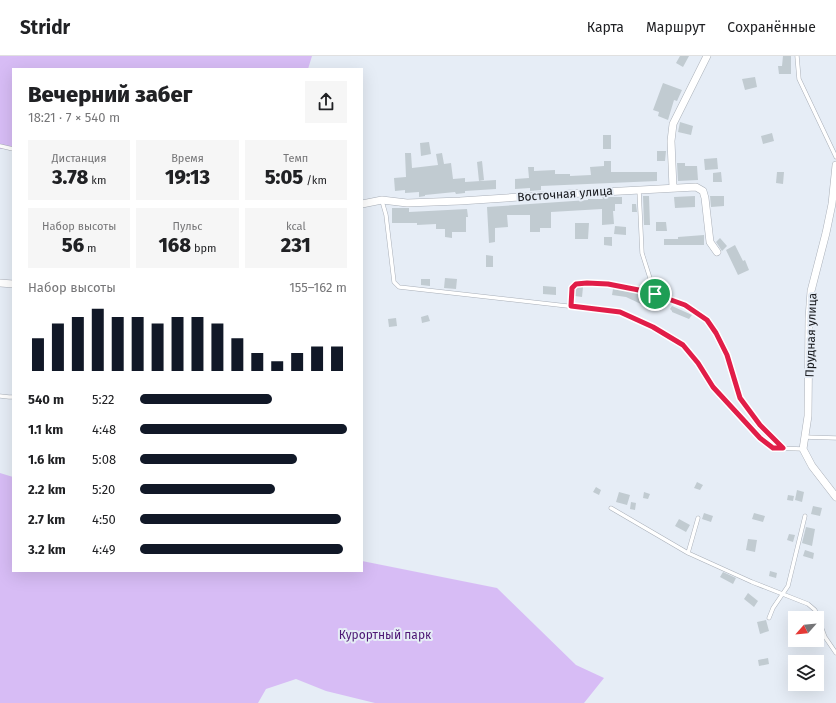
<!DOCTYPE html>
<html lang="ru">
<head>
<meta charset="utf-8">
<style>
	:root { --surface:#fff; --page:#f6f6f6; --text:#202124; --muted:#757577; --line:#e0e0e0; --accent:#111827 }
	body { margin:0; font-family:"Fira Sans",sans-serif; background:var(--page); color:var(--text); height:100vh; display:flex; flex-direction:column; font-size:15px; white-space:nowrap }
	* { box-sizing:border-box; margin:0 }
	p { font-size:13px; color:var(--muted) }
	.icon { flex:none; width:22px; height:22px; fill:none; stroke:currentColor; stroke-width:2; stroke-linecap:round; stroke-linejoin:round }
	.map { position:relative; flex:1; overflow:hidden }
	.panel { position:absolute; left:12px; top:12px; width:351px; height:504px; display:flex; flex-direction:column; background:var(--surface); border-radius:0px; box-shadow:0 4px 16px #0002 }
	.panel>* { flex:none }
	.needle { width:26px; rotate:243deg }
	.buttons { position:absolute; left:788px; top:555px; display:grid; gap:8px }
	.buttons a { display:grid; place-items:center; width:36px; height:36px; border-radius:0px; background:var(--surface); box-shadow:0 4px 16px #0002; font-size:20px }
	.pin { position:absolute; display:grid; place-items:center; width:34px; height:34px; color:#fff; margin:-17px; border:2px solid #fff; border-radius:50%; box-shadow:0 1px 4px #0007 }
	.round { display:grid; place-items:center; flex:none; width:42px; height:42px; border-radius:0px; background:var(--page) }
	.head { display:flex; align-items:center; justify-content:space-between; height:68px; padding:0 16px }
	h1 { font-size:22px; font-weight:800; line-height:30px }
	.stats { display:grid; grid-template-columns:repeat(3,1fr); gap:6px; height:68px; padding:4px 16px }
	.stats div { display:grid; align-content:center; border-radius:0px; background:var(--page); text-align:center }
	.stats b { font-size:20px; font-weight:800 }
	.stats small { font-size:11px; font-weight:400 }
	.stats p { font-size:11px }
	.chart { height:112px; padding:8px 16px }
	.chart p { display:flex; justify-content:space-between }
	.chart svg { width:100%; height:72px; margin-top:4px; stroke:var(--accent); stroke-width:6 }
	ul { padding:0 16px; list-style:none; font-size:13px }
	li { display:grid; grid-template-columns:64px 48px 1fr; align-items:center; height:30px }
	li i { height:10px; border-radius:5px; background:var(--accent) }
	header { display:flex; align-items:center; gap:24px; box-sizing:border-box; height:56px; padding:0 20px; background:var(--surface); border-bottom:1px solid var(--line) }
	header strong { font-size:19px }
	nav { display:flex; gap:22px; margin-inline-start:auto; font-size:14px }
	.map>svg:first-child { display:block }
	.green { fill:#d7bcf5 }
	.building { fill:#c1cbd1 }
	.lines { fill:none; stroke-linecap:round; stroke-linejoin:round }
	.lane-casing { stroke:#a9afb8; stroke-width:4.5 }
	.street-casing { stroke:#a9afb8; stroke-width:8 }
	.lane { stroke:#fff; stroke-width:3.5 }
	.street { stroke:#fff; stroke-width:7 }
	.route-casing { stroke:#fff; stroke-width:8 }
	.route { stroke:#e11d48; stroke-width:5 }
	.labels { text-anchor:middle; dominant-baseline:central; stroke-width:4; stroke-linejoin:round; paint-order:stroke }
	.street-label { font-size:12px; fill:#17191d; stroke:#e6edf6 }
	.park-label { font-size:12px; fill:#4d1874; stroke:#e6edf6 }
</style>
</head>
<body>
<header>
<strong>Stridr</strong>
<nav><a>Карта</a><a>Маршрут</a><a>Сохранённые</a></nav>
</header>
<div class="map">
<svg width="836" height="647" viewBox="0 0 836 647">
	<rect width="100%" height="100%" fill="#e6edf6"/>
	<path class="green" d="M 0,0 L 312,0 L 308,13 L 13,13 L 13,91 L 0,93 Z
		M 0,417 L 13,421 L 13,515 L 362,515 L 362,505 L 497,532 L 576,609 L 604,622 L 584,647 L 375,647 L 326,635 L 296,623 L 266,633 L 258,647 L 0,647 Z"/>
	<path class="building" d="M 680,0 L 689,0 L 683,11 L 676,7 Z
		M 783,0 L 791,0 L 791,18 L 779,18 L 778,10 L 782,10 Z
		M 755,21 L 757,31 L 745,34 L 742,23 Z
		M 663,27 L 682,34 L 677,45 L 674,44 L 668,64 L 658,60 L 659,56 L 653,54 Z
		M 680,66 L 693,70 L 691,79 L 678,76 Z
		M 772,77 L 774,85 L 763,88 L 761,80 Z
		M 603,79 L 611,79 L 611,93 L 603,93 Z
		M 429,86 L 431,98 L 421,100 L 420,87 Z
		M 657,95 L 666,95 L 665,105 L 657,105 Z
		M 405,97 L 411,97 L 412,112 L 438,109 L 436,98 L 442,97 L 444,108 L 451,107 L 453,123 L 465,122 L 465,126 L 496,124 L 496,133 L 465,135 L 465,137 L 456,138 L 455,136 L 425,139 L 425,140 L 419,141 L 419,136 L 405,137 L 405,134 L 395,135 L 394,122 L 406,121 Z
		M 717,102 L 718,113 L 705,114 L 704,103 Z
		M 482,105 L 484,124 L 479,125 L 477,106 Z
		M 604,105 L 611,105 L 611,116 L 657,116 L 657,125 L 541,130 L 541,134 L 530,135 L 530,132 L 515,133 L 515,123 L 529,122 L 528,111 L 534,111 L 534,115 L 555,114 L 555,118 L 570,118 L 570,120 L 591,119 L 590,111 L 604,110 Z
		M 677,107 L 685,107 L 685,110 L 697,110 L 698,124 L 678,125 Z
		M 721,116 L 722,126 L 713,126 L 713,117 Z
		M 777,116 L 784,116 L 783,128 L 776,127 Z
		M 643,140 L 649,140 L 650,169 L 644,169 Z
		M 695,140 L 695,151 L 675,152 L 674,141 Z
		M 710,140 L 724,140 L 724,150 L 711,151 Z
		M 602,141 L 622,141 L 622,148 L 615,148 L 615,155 L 613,155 L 614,168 L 602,169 L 602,153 L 551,156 L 551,172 L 540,172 L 540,176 L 530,176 L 530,159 L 507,159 L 508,171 L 495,172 L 495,186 L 489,187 L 487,151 L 588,144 L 588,143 L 603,143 Z
		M 632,148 L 636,148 L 637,156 L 632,156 Z
		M 392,152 L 409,152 L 409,156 L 467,153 L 468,161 L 466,161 L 466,176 L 452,176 L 452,182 L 445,181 L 445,173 L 436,173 L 436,168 L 417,169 L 417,167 L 392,167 Z
		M 656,166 L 666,166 L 667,175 L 656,175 Z
		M 575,167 L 589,167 L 588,183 L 575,183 Z
		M 615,170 L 626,171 L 626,179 L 614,178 Z
		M 704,179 L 704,189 L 664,189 L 664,183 L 678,183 L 678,181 Z
		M 604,181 L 612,181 L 612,190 L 604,189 Z
		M 720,182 L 727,190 L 722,195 L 716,186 Z
		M 735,189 L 743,205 L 745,204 L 749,214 L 738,219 L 726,194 Z
		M 486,199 L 493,200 L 493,211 L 486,211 Z
		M 445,222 L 457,223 L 456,233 L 444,232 Z
		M 421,223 L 430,223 L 430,230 L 421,229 Z
		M 543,230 L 556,231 L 556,239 L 543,238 Z
		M 577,231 L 583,231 L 582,241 L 575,240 L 575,233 Z
		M 613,233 L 633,236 L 644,241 L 641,248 L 626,241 L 612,239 Z
		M 672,250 L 692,259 L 689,263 L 672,256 L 672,255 L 670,253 Z
		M 428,259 L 430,265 L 422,267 L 421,261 Z
		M 396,262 L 397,270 L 389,271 L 388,263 Z
		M 697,426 L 703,429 L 700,434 L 694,432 Z
		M 596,431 L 601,434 L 599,439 L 593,436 Z
		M 797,434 L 804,436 L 802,446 L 795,444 Z
		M 619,436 L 630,439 L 627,449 L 616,446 Z
		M 644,436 L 650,438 L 648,443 L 643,442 Z
		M 788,439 L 794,440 L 793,445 L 787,444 Z
		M 631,446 L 636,447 L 635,454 L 630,453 Z
		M 813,450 L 822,452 L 820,460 L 811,458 Z
		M 704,457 L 713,460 L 711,466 L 702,463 Z
		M 754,457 L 765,460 L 763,466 L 752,463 Z
		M 679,463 L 690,469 L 686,476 L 675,470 Z
		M 806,471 L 815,473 L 812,490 L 802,487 Z
		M 789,478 L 795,479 L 793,486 L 787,484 Z
		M 748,483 L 757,484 L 755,496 L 746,494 Z
		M 805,494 L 814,497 L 813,503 L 803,500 Z
		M 770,515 L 777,517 L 776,522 L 769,520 Z
		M 723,516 L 736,522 L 733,528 L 720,521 Z
		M 748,537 L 758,545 L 754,551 L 744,543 Z
		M 766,564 L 769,575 L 760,578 L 757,566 Z
		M 768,602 L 769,608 L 759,610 L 758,604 Z"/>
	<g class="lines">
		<defs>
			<path id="lane" d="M 797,0 L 799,23 L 836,101
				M 0,90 L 13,93
				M 639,134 L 642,197 L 655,238
				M 382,145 L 386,159 L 394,226 L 399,231 L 620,256 L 653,271 L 683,289 L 698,307 L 713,331 L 760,382 L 773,392 L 803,393
				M 571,250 L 572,232 L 576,228 L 587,227 L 608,228 L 649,236 L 685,249 L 707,264 L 716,277 L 727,299 L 740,342 L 760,369 L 783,392
				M 0,340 L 9,341 L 13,341
				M 804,381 L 836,382
				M 611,452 L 688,497 L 752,526 L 808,548 L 815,554 L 825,581 L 836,597
				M 688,497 L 698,462
				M 769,562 L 773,552 L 788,530 L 805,460"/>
			<path id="street" d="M 836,109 L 832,148 L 826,177 L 811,235 L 809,262 L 808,360 L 803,393 L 812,410 L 836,441
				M 673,132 L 671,85 L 673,68 L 707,0
				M 362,148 L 382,144 L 407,147 L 460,145 L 566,138 L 696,131 L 703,135 L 705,142 L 710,186 L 717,196
				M 0,227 L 13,228"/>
		</defs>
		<use href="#lane" class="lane-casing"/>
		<use href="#street" class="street-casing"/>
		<use href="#lane" class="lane"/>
		<use href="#street" class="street"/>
	</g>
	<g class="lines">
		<defs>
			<path id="route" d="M 587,227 L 608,228 L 649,236 L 685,249 L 707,264 L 716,277 L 727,299 L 740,342 L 760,369 L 783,392 L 773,392 L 760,382 L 713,331 L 698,307 L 683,289 L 653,271 L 620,256 L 571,250 L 572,232 L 576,228 Z"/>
		</defs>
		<use href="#route" class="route-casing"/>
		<use href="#route" class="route"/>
	</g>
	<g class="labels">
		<g class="street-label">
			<text transform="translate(565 138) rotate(-4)">Восточная улица</text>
			<text transform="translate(811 279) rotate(-88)">Прудная улица</text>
		</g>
		<g class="park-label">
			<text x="385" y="579">Курортный парк</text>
		</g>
	</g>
</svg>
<div class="buttons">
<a><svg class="needle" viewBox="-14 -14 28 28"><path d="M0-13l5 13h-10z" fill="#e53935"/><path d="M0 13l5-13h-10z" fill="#757577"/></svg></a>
<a><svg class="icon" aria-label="layers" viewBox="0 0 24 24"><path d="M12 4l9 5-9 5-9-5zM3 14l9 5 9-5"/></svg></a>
</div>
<div class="pin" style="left:655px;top:238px;background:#1e9e55"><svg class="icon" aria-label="arrive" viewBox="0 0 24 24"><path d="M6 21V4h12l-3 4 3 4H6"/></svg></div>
<section class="panel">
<div class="head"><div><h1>Вечерний забег</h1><p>18:21 · 7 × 540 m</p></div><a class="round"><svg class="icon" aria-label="share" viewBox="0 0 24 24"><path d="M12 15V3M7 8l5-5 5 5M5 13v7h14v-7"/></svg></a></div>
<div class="stats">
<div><p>Дистанция</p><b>3.78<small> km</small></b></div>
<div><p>Время</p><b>19:13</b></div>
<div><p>Темп</p><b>5:05<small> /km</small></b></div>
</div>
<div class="stats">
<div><p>Набор высоты</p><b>56<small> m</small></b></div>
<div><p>Пульс</p><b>168<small> bpm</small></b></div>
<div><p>kcal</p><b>231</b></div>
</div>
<div class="chart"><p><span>Набор высоты</span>155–162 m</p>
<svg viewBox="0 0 160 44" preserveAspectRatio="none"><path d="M5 44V24M15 44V15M25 44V11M35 44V6M45 44V11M55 44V11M65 44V15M75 44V11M85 44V11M95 44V15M105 44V24M115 44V33M125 44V38M135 44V33M145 44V29M155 44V29"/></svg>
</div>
<ul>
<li><b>540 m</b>5:22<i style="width:64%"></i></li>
<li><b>1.1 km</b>4:48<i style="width:100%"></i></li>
<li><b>1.6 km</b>5:08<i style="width:76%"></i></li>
<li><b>2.2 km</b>5:20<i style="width:65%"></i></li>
<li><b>2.7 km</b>4:50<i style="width:97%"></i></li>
<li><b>3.2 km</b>4:49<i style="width:98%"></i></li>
</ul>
</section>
</div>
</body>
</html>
